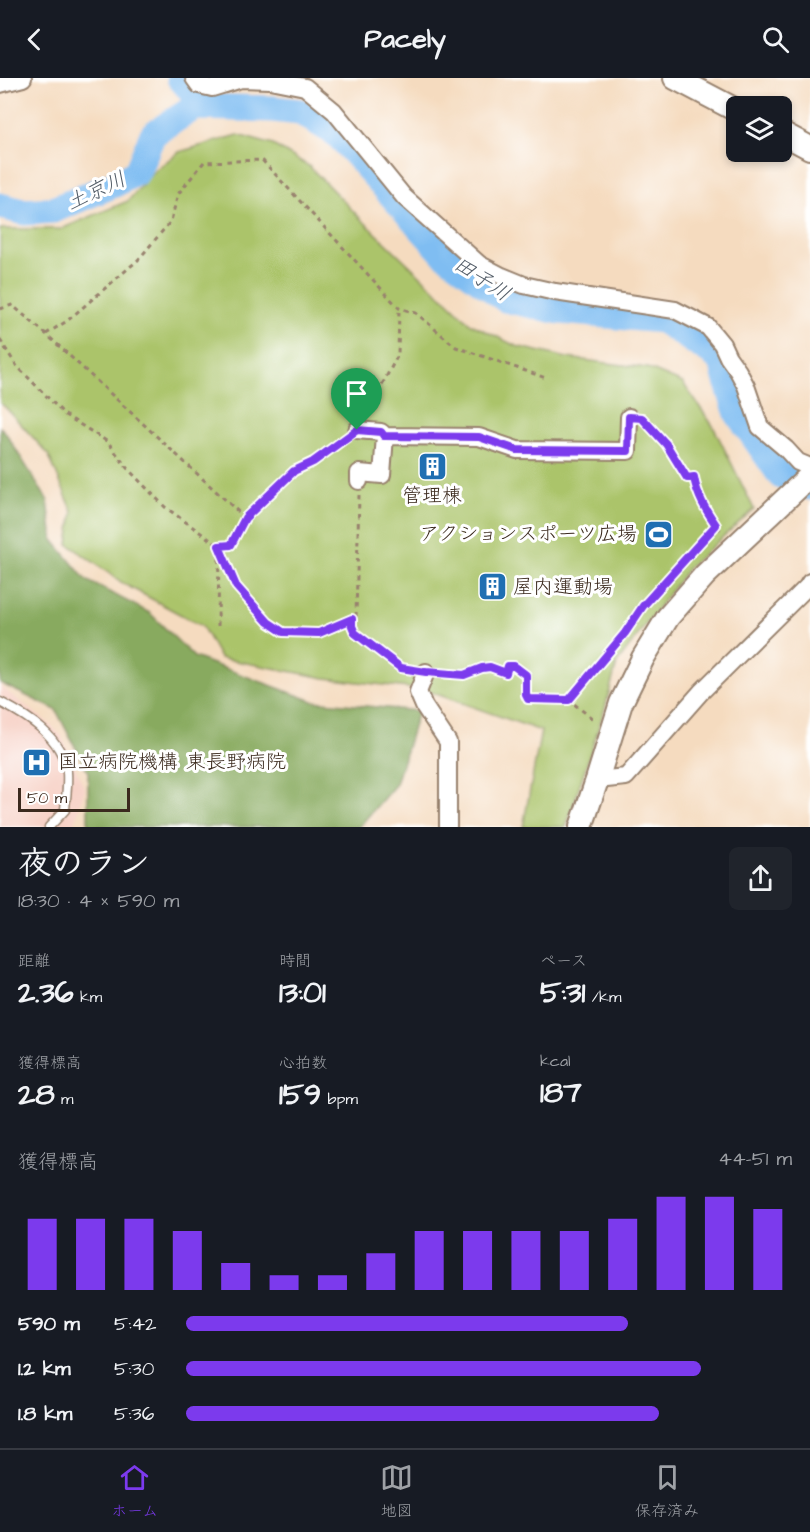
<!DOCTYPE html>
<html lang="ja">
<head>
<meta charset="utf-8">
<style>
	:root { --surface:#171b24; --page:#20242c; --text:#f1f3f6; --muted:#9ea1a6; --line:#363941; --accent:#7c3aed }
	body { margin:0; font-family:"Architects Daughter","Klee One",sans-serif; background:var(--page); color:var(--text); height:100vh; display:flex; flex-direction:column; font-size:22px; white-space:nowrap }
	* { box-sizing:border-box; margin:0 }
	p { font-size:20px; color:var(--muted) }
	.icon { flex:none; width:33px; height:33px; fill:none; stroke:currentColor; stroke-width:2; stroke-linecap:round; stroke-linejoin:round }
	.map { position:relative; height:749px; overflow:hidden }
	.side { display:flex; flex-direction:column; background:var(--surface); flex:1 }
	.side>* { flex:none }
	.tools { position:absolute; left:726px; top:18px; display:grid; gap:12px }
	.tools a { display:grid; place-items:center; width:66px; height:66px; border-radius:9px; background:var(--surface); box-shadow:0 3px 9px #0003; font-size:30px }
	.scale { position:absolute; left:18px; bottom:15px; width:112px; box-sizing:border-box; padding-left:6px; border:3px solid #3b2a1e; border-top:0; font-size:16px; line-height:21px; white-space:nowrap; color:#3b2a1e; -webkit-text-stroke:4px #fff; paint-order:stroke }
	.pin { position:absolute; display:grid; place-items:center; width:51px; height:51px; color:#fff; margin:-62px -26px; border-radius:50% 50% 50% 0; rotate:-45deg; box-shadow:0 0 6px #0007 }
	.pin .icon { rotate:45deg }
	.round { display:grid; place-items:center; flex:none; width:63px; height:63px; border-radius:9px; background:var(--page) }
	.headline { display:flex; align-items:center; justify-content:space-between; height:102px; padding:0 18px }
	h1 { font-size:33px; font-weight:800; line-height:45px }
	.figures { display:grid; grid-template-columns:repeat(3,1fr); gap:9px; height:102px; padding:6px 18px }
	.figures div { display:grid; align-content:center }
	.figures b { font-size:30px; font-weight:800 }
	.figures small { font-size:16px; font-weight:400 }
	.figures p { font-size:16px }
	.chart { height:168px; padding:12px 18px }
	.chart p { display:flex; justify-content:space-between }
	.chart svg { width:100%; height:108px; margin-top:6px; stroke:var(--accent); stroke-width:6 }
	ul { padding:0 18px; list-style:none; font-size:20px }
	li { display:grid; grid-template-columns:96px 72px 1fr; align-items:center; height:45px }
	li i { height:15px; border-radius:8px; background:var(--accent) }
	header { display:flex; justify-content:space-between; align-items:center; height:78px; padding:0 18px; background:var(--surface); font-size:27px; font-weight:800 }
	.dock { display:flex; justify-content:space-around; align-items:center; height:84px; border-top:2px solid var(--line); background:var(--surface); font-size:16px; color:var(--muted) }
	.dock a { display:grid; justify-items:center; gap:3px }
	.dock .selected { color:var(--accent) }
	.map>svg:first-child { display:block }
	.built { fill:#f7d1c6 }
	.green { fill:#abc46a; stroke:#737744; stroke-width:1.5 }
	.forest { fill:#88aa5e; stroke:#626a3e; stroke-width:1.5 }
	.lines { fill:none; stroke-linecap:round; stroke-linejoin:round }
	.river { stroke:#7fbdf2; stroke-width:27 }
	.lane-casing { stroke:#98826e; stroke-width:11 }
	.street-casing { stroke:#98826e; stroke-width:20 }
	.secondary-casing { stroke:#98826e; stroke-width:26 }
	.path { stroke:#98826e; stroke-width:3; stroke-dasharray:4.5 4.5; stroke-linecap:butt }
	.lane { stroke:#fff; stroke-width:8 }
	.street { stroke:#fff; stroke-width:16 }
	.secondary { stroke:#fff; stroke-width:22 }
	.route-casing { stroke:#fff; stroke-width:12 }
	.route { stroke:#7c3aed; stroke-width:8 }
	.labels { text-anchor:middle; dominant-baseline:central; stroke-width:6; stroke-linejoin:round; paint-order:stroke }
	.poi-label { font-size:20px; fill:#3b2a1e; stroke:#fff; text-anchor:start }
	.water-label { font-size:21px; font-style:italic; fill:#535d68; stroke:#fff }
</style>
</head>
<body>
<header><svg class="icon" aria-label="back" viewBox="0 0 24 24"><path d="M15 5l-7 7 7 7"/></svg>Pacely<svg class="icon" aria-label="search" viewBox="0 0 24 24"><circle cx="10" cy="10" r="6"/><path d="M15 15l6 6"/></svg></header>
<div class="map">
<svg width="810" height="749" viewBox="0 0 810 749">
	<rect width="100%" height="100%" fill="#fff"/>
	<filter id="ink" filterUnits="userSpaceOnUse"><feTurbulence type="fractalNoise" baseFrequency=".0167" numOctaves="2"/><feDisplacementMap in="SourceGraphic" scale="12" xChannelSelector="R" yChannelSelector="G"/><feConvolveMatrix kernelMatrix="1 2 1 2 8 2 1 2 1" color-interpolation-filters="sRGB"/></filter>
	<filter id="wash" filterUnits="userSpaceOnUse"><feTurbulence type="fractalNoise" baseFrequency=".008" numOctaves="4" result="noise"/><feDisplacementMap in="SourceGraphic" scale="24" xChannelSelector="R" yChannelSelector="G"/><feGaussianBlur stdDeviation="1.35" result="paint"/><feColorMatrix in="noise" values="0 0 0 0 0 0 0 0 0 0 0 0 0 0 0 0 0 1.4 0 .05"/><feComposite in="paint" operator="in"/></filter>
	<g filter="url(#wash)">
		<rect width="100%" height="100%" fill="#f5dbbf"/>
		<path class="built" d="M 0,608 L 50,646 L 61,657 L 85,711 L 76,742 L 70,749 L 0,749 Z"/>
		<path class="green" d="M 238,57 L 273,67 L 309,88 L 357,137 L 471,246 L 516,268 L 567,280 L 647,290 L 683,305 L 713,348 L 754,431 L 688,490 L 617,585 L 605,630 L 566,749 L 523,749 L 541,653 L 425,612 L 325,600 L 220,580 L 202,548 L 124,506 L 68,466 L 73,434 L 48,376 L 6,330 L 0,325 L 0,151 L 61,151 L 128,123 L 154,93 L 179,74 Z"/>
		<path class="forest" d="M 0,349 L 5,354 L 48,423 L 53,462 L 86,502 L 150,535 L 194,579 L 313,623 L 418,633 L 396,706 L 359,749 L 86,749 L 88,746 L 88,694 L 56,632 L 0,605 Z"/>
		<g class="lines">
			<path class="river" d="M 180,0 L 193,15 L 195,29
				M 195,29 L 272,31 L 300,34 L 337,56 L 443,175 L 505,221 L 560,233 L 662,242 L 722,282 L 726,300 L 738,336 L 781,398 L 810,409
				M 0,128 L 24,134 L 53,132 L 117,105 L 137,94 L 153,56 L 195,29"/>
		</g>
	</g>
	<g filter="url(#ink)">
		<g class="lines">
			<defs>
				<path id="lane" d="M 0,624 C 29,639 62,659 67,694 C 68,706 66,720 65,732 L 49,749"/>
				<path id="street" d="M 194,0 L 199,7 L 212,10 L 241,1 L 270,2 L 305,9 L 334,33 L 404,119 L 479,186 L 502,198 L 524,207 L 555,214 L 675,232 L 708,249 L 722,266 L 728,279 L 738,293 L 746,308 L 760,349 L 786,371 L 798,384 L 810,389
					M 0,6 L 23,0
					M 357,352 L 381,354 L 385,358
					M 359,403 L 359,395 L 382,397 L 385,358 L 479,359 L 517,372 L 628,373 L 629,339
					M 426,594 L 418,614 L 424,628 L 448,664 L 448,749
					M 597,702 L 626,699 L 701,614 L 807,509 L 810,504"/>
				<path id="secondary" d="M 675,0 L 736,32
					M 782,55 L 810,70
					M 581,749 L 597,702 L 621,625 L 643,580 L 668,539 L 705,497 L 810,398"/>
			</defs>
			<use href="#lane" class="lane-casing"/>
			<use href="#street" class="street-casing"/>
			<use href="#secondary" class="secondary-casing"/>
			<path class="path" d="M 0,231 L 12,227 L 46,256 L 245,440 L 294,393 L 313,384 L 345,361
				M 46,256 L 67,243 L 138,182 L 171,143 L 178,116 L 204,84 L 262,82 L 399,230 L 416,235 L 456,269 L 546,300
				M 0,262 L 16,287 L 65,337 L 108,364 L 127,390 L 165,429 L 219,468 L 236,508 L 268,544 L 283,554 L 319,555 L 352,541
				M 365,338 L 398,277 L 399,230
				M 644,342 L 666,366 L 687,400 L 694,399 C 697,421 709,439 723,455
				M 359,417 L 356,538 L 352,541 L 352,548 L 355,556 L 401,590 L 412,592
				M 218,548 L 219,468 L 231,467 L 245,440
				M 439,595 L 464,597 L 482,590 L 490,589 L 506,595 L 508,588 L 514,588 L 527,597 L 526,617 L 528,621 L 569,622 L 593,641
				M 569,622 L 625,555 L 643,528 L 716,447"/>
			<use href="#lane" class="lane"/>
			<use href="#street" class="street"/>
			<use href="#secondary" class="secondary"/>
		</g>
	</g>
	<g class="lines" filter="url(#ink)">
		<defs>
			<path id="route" d="M 629,339 L 642,340 L 666,366 L 687,400 L 694,399 C 697,418 706,432 716,447 L 643,528 L 625,555 L 569,622 L 528,621 L 526,617 L 526,597 L 514,588 L 508,588 L 506,595 L 490,589 L 482,590 L 464,597 L 426,594 L 401,590 L 355,555 L 352,548 L 352,541 L 319,555 L 283,554 L 268,544 L 236,508 L 219,468 L 231,467 L 245,440 L 294,393 L 313,384 L 357,352 L 381,354 L 384,358 L 479,359 L 517,372 L 628,373 Z"/>
		</defs>
		<use href="#route" class="route-casing"/>
		<use href="#route" class="route"/>
	</g>
	<defs>
		<symbol id="building-square" viewBox="-11 -11 22 22"><rect x="-9" y="-9" width="18" height="18" rx="4" fill="#1f6fb2" stroke="#fff"/><path d="M-4-6H4V6H1V3H-1V6H-4ZM-2.5-4.3h1.7v1.8h-1.7ZM.8-4.3h1.7v1.8H.8ZM-2.5-1h1.7V.8h-1.7ZM.8-1h1.7V.8H.8Z" fill="#fff"/></symbol>
		<symbol id="stadium-square" viewBox="-11 -11 22 22"><rect x="-9" y="-9" width="18" height="18" rx="4" fill="#1f6fb2" stroke="#fff"/><path d="M0-5a6.5 5 0 1 0 0 10a6.5 5 0 1 0 0-10ZM-3.5-1.8h7v3.6h-7Z" fill="#fff"/></symbol>
		<symbol id="hospital-square" viewBox="-11 -11 22 22"><rect x="-9" y="-9" width="18" height="18" rx="4" fill="#1f6fb2" stroke="#fff"/><path d="M-5-5h3v3.5h4V-5h3V5h-3V1.5h-4V5h-3Z" fill="#fff"/></symbol>
	</defs>
	<g fill-rule="evenodd">
		<use href="#building-square" x="416" y="372" width="33" height="33"/>
		<use href="#stadium-square" x="642" y="440" width="33" height="33"/>
		<use href="#building-square" x="476" y="492" width="33" height="33"/>
		<use href="#hospital-square" x="20" y="668" width="33" height="33"/>
	</g>
	<g class="labels">
		<g class="poi-label">
			<text x="432" y="418" text-anchor="middle">管理棟</text>
			<text x="637" y="456" text-anchor="end">アクションスポーツ広場</text>
			<text x="513" y="509">屋内運動場</text>
			<text x="58" y="684">国立病院機構 東長野病院</text>
		</g>
		<g class="water-label">
			<text transform="translate(96 113) rotate(-25)">土京川</text>
			<text transform="translate(482 201) rotate(33)">田子川</text>
		</g>
	</g>
</svg>
<div class="tools">
<a><svg class="icon" aria-label="layers" viewBox="0 0 24 24"><path d="M12 4l9 5-9 5-9-5zM3 14l9 5 9-5"/></svg></a>
</div>
<div class="scale">50 m</div>
<div class="pin" style="left:357px;top:352px;background:#1e9e55"><svg class="icon" aria-label="arrive" viewBox="0 0 24 24"><path d="M6 21V4h12l-3 4 3 4H6"/></svg></div>
</div>
<section class="side">
<div class="headline"><div><h1>夜のラン</h1><p>18:30 · 4 × 590 m</p></div><a class="round"><svg class="icon" aria-label="share" viewBox="0 0 24 24"><path d="M12 15V3M7 8l5-5 5 5M5 13v7h14v-7"/></svg></a></div>
<div class="figures">
<div><p>距離</p><b>2.36<small> km</small></b></div>
<div><p>時間</p><b>13:01</b></div>
<div><p>ペース</p><b>5:31<small> /km</small></b></div>
</div>
<div class="figures">
<div><p>獲得標高</p><b>28<small> m</small></b></div>
<div><p>心拍数</p><b>159<small> bpm</small></b></div>
<div><p>kcal</p><b>187</b></div>
</div>
<div class="chart"><p><span>獲得標高</span>44–51 m</p>
<svg viewBox="0 0 160 44" preserveAspectRatio="none"><path d="M5 44V15M15 44V15M25 44V15M35 44V20M45 44V33M55 44V38M65 44V38M75 44V29M85 44V20M95 44V20M105 44V20M115 44V20M125 44V15M135 44V6M145 44V6M155 44V11"/></svg>
</div>
<ul>
<li><b>590 m</b>5:42<i style="width:73%"></i></li>
<li><b>1.2 km</b>5:30<i style="width:85%"></i></li>
<li><b>1.8 km</b>5:36<i style="width:78%"></i></li>
</ul>
</section>
<nav class="dock">
<a class="selected"><svg class="icon" aria-label="home" viewBox="0 0 24 24"><path d="M3 11l9-7 9 7M6 9v11h12V9"/></svg>ホーム</a>
<a><svg class="icon" aria-label="map" viewBox="0 0 24 24"><path d="M3 6l6-2 6 2 6-2v14l-6 2-6-2-6 2zM9 4v14M15 6v14"/></svg>地図</a>
<a><svg class="icon" aria-label="saved" viewBox="0 0 24 24"><path d="M7 4h10v16l-5-4-5 4z"/></svg>保存済み</a>
</nav>
</body>
</html>
